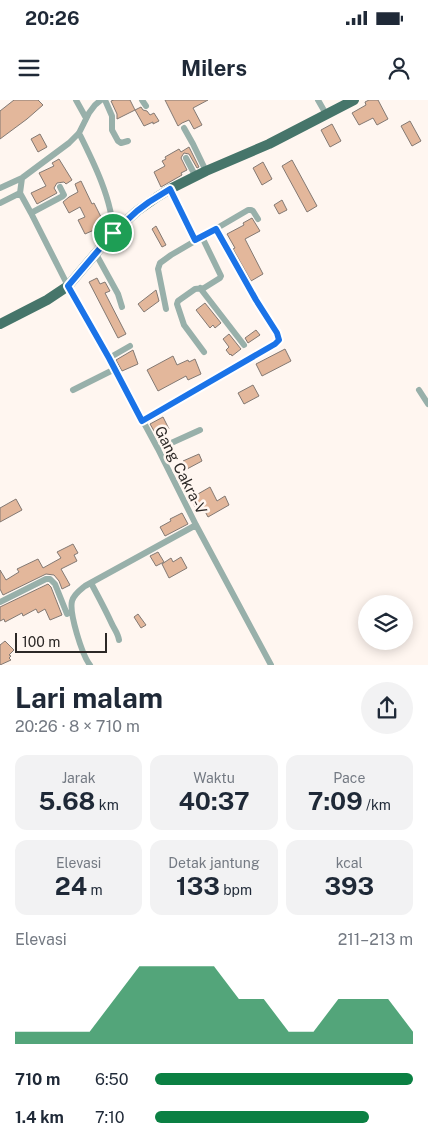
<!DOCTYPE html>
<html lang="id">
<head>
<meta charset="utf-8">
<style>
	:root { --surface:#fff; --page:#f2f2f3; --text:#1f2937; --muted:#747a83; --accent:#0b8043 }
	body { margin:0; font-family:"Public Sans",sans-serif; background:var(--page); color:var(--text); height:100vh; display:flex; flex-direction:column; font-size:19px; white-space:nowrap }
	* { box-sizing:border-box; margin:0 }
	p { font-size:16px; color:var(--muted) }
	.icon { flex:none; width:28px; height:28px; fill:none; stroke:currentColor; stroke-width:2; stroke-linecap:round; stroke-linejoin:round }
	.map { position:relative; height:565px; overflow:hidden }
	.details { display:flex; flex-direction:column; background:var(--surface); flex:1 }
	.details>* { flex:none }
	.controls { position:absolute; left:358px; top:495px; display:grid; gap:10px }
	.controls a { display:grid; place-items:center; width:55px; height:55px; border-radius:50%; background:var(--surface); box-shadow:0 2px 12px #0003; font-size:25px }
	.scale { position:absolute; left:15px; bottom:12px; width:92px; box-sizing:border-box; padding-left:5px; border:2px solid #2c2826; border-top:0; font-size:14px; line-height:18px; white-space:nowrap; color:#2c2826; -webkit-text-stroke:4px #fff6f0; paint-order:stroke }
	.pin { position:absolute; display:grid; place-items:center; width:42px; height:42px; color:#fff; margin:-21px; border:2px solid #fff; border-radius:50%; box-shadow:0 1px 5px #0007 }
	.round { display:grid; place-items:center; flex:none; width:52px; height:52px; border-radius:26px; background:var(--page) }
	.overview { display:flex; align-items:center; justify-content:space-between; height:85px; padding:0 15px }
	h1 { font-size:28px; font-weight:700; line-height:38px }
	.stats { display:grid; grid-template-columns:repeat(3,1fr); gap:8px; height:85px; padding:5px 15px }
	.stats div { display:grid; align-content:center; border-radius:12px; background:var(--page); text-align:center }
	.stats b { font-size:25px; font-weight:700 }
	.stats small { font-size:14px; font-weight:400 }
	.stats p { font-size:14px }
	.chart { height:140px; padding:10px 15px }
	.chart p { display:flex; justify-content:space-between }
	.chart svg { width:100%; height:90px; margin-top:5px; fill:var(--accent); opacity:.7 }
	ul { padding:0 15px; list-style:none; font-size:16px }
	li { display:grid; grid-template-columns:80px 60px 1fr; align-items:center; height:38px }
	li i { height:12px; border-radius:6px; background:var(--accent) }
	.status { display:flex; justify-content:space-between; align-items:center; height:35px; padding:0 25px; background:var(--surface); direction:ltr }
	.status svg { height:14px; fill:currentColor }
	header { display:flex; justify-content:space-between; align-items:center; height:65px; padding:0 15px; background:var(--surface); font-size:22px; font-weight:700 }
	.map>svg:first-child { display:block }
	.building { fill:#e3b79b; stroke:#837973 }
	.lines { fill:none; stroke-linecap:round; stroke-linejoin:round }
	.minor { stroke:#98b0aa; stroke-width:6 }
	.primary { stroke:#46756a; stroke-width:10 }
	.route-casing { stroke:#fff; stroke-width:10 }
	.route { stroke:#1a73e8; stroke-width:6 }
	.labels { text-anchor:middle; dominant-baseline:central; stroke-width:5; stroke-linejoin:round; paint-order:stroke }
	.street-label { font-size:15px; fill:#2c2826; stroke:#fff6f0 }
</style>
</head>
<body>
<div class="status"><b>20:26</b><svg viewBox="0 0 49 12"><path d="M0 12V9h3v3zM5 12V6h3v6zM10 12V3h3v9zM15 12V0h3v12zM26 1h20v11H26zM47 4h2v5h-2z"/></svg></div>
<header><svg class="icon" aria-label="menu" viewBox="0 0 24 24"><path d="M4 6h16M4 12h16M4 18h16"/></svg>Milers<svg class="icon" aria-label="person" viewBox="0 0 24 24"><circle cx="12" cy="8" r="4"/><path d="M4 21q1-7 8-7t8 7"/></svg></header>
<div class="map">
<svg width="428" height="565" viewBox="0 0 428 565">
	<rect width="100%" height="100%" fill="#fff6f0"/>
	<path class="building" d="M 14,0 L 38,0 L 43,5 L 27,19 L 0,39 L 0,11 Z
		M 114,0 L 130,0 L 135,10 L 141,7 L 143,10 L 147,11 L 150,15 L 154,13 L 159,21 L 153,24 L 153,22 L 144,26 L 135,10 L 117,19 L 117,14 L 111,1 Z
		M 165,0 L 208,0 L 193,8 L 202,25 L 194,29 L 189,20 L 182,23 L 178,26 Z
		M 369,0 L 378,0 L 388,19 L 377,25 L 373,18 L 359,25 L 352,13 L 366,5 L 365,2 Z
		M 410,21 L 421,41 L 412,46 L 401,26 Z
		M 332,24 L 341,41 L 330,47 L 321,30 Z
		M 40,34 L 47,47 L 38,52 L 31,39 Z
		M 189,47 L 199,67 L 197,68 L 189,54 L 184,53 L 182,56 L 181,58 L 187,70 L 181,73 L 182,75 L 161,87 L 154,72 L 165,66 L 162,61 L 166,59 L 165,57 L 179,49 L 181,52 Z
		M 59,59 L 72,80 L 66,84 L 64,82 L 57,83 L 54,88 L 57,93 L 37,104 L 31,93 L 46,86 L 39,73 L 54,66 L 52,63 Z
		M 292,60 L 317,106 L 307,112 L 282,66 Z
		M 263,62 L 272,79 L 262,85 L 253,68 Z
		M 81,81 L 92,104 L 94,103 L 106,127 L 95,132 L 94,130 L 85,134 L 78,120 L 85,117 L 80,107 L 69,113 L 63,102 L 69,97 L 78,92 L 75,84 Z
		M 282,100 L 287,110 L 279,114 L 274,105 Z
		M 252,118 L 260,131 L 245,139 L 263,174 L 251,181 L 233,149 L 235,148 L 227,134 L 244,125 L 243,123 Z
		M 156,126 L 166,145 L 162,147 L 152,129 Z
		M 97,178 L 100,184 L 105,182 L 110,191 L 105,193 L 126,234 L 118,238 L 89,182 Z
		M 156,190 L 159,201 L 144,212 L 138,204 Z
		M 205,203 L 221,223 L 215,228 L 213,225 L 210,228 L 196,210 Z
		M 256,230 L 260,235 L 248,243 L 245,238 Z
		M 229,234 L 241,249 L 232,256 L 231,254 L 230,255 L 226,250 L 229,247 L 223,239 Z
		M 285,249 L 291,261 L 262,276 L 256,264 Z
		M 133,250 L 138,264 L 122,271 L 116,260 Z
		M 173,256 L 177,265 L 188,260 L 189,262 L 195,259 L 201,274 L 188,280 L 186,276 L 158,291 L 147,270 Z
		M 253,285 L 259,296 L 244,304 L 238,293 Z
		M 163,317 L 169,329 L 157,336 L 150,324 Z
		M 199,354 L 202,361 L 187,369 L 183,361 Z
		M 210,387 L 217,401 L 225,396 L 229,405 L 208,417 L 201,404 L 195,407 L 191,398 Z
		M 16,399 L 22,410 L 0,422 L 0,408 Z
		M 182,413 L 188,424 L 165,436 L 160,427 L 171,421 L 170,419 Z
		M 73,444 L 78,453 L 74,455 L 77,461 L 61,469 L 70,485 L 62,489 L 59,481 L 54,475 L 46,474 L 3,495 L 0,489 L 0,470 L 6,480 L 19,472 L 17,469 L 38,459 L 43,468 L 61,458 L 57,452 Z
		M 158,452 L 164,462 L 156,466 L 150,456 Z
		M 181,457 L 187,468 L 169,478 L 162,464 L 171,458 L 173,462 Z
		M 48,484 L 51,487 L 62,515 L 50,520 L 45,509 L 38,513 L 36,509 L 23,516 L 22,513 L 5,522 L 4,519 L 0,521 L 0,507 Z
		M 138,514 L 146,525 L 141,528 L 134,517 Z
		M 5,541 L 14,550 L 9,555 L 11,556 L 9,558 L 11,560 L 0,565 L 0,545 Z"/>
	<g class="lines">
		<path class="minor" d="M 76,0 L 86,18
			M 105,0 L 112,16 L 112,30 L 118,41 L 121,43 L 128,41
			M 142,0 L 146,6
			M 318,0 L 326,14
			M 184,28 L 193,44 L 206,71
			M 79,33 C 93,61 113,101 113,133
			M 186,58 L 196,77
			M 22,78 L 20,93 L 31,113 L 68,186 L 109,258 L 158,349 L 196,425 L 271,565
			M 0,88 L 22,78 L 69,43 L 79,33 L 89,13 L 95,5 L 101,0
			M 170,89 L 195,140
			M 0,103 L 20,93
			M 31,113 L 63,96 L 64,95 L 60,87
			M 202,137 L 221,176 L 220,178 L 204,188 L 195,189 L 178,201 L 177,204 L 184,225 L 204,252
			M 96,154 L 118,194 L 122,207
			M 200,188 L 244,245
			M 166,209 L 158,169 L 160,163 L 171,155 L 248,110 L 251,110 L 253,111 L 258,119
			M 109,258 L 130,246
			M 73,290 L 115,269
			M 419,290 L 428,304
			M 142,321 L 278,241 L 279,237 L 277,233 L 256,200 L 216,129
			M 158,349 L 200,330
			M 91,483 C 98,496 105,509 111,522 C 114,529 118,533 119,540
			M 0,502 L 46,479 L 50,479 L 55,484 L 67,514
			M 90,565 C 82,555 69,513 72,501 C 74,494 80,490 85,486 L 196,425"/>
		<path class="primary" d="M 0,224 L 47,200 L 68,186 L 113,133 L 137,111 L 157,97 L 170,89 L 206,71 L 269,44 L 354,0"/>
	</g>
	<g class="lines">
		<defs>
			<path id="route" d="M 170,89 L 195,140 L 216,129 L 256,200 L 277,233 L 279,240 L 275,244 L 142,321 L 109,258 L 68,186 L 113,133 L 137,111 L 149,102 Z"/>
		</defs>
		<use href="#route" class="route-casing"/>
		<use href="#route" class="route"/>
	</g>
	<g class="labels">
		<g class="street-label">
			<text transform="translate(181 370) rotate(63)">Gang Cakra-V</text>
		</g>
	</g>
</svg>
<div class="controls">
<a><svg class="icon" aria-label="layers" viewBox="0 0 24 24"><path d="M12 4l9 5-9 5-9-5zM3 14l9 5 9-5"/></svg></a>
</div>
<div class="scale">100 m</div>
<div class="pin" style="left:113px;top:133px;background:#1e9e55"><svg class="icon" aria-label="arrive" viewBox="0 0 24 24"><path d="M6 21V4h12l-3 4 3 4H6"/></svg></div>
</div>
<section class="details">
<div class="overview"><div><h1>Lari malam</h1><p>20:26 · 8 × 710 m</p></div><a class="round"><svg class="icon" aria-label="share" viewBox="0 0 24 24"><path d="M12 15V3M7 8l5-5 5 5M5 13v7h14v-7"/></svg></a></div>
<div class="stats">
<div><p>Jarak</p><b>5.68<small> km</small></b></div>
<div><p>Waktu</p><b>40:37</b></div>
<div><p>Pace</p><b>7:09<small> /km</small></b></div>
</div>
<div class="stats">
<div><p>Elevasi</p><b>24<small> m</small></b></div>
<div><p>Detak jantung</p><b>133<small> bpm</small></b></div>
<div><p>kcal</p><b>393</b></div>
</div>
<div class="chart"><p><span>Elevasi</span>211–213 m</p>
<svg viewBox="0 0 160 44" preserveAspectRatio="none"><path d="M0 44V38L10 38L20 38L30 38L40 22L50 6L60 6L70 6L80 6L90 22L100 22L110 38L120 38L130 22L140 22L150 22L160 38V44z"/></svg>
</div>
<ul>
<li><b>710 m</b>6:50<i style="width:100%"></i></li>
<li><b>1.4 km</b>7:10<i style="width:83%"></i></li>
</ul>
</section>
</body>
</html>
